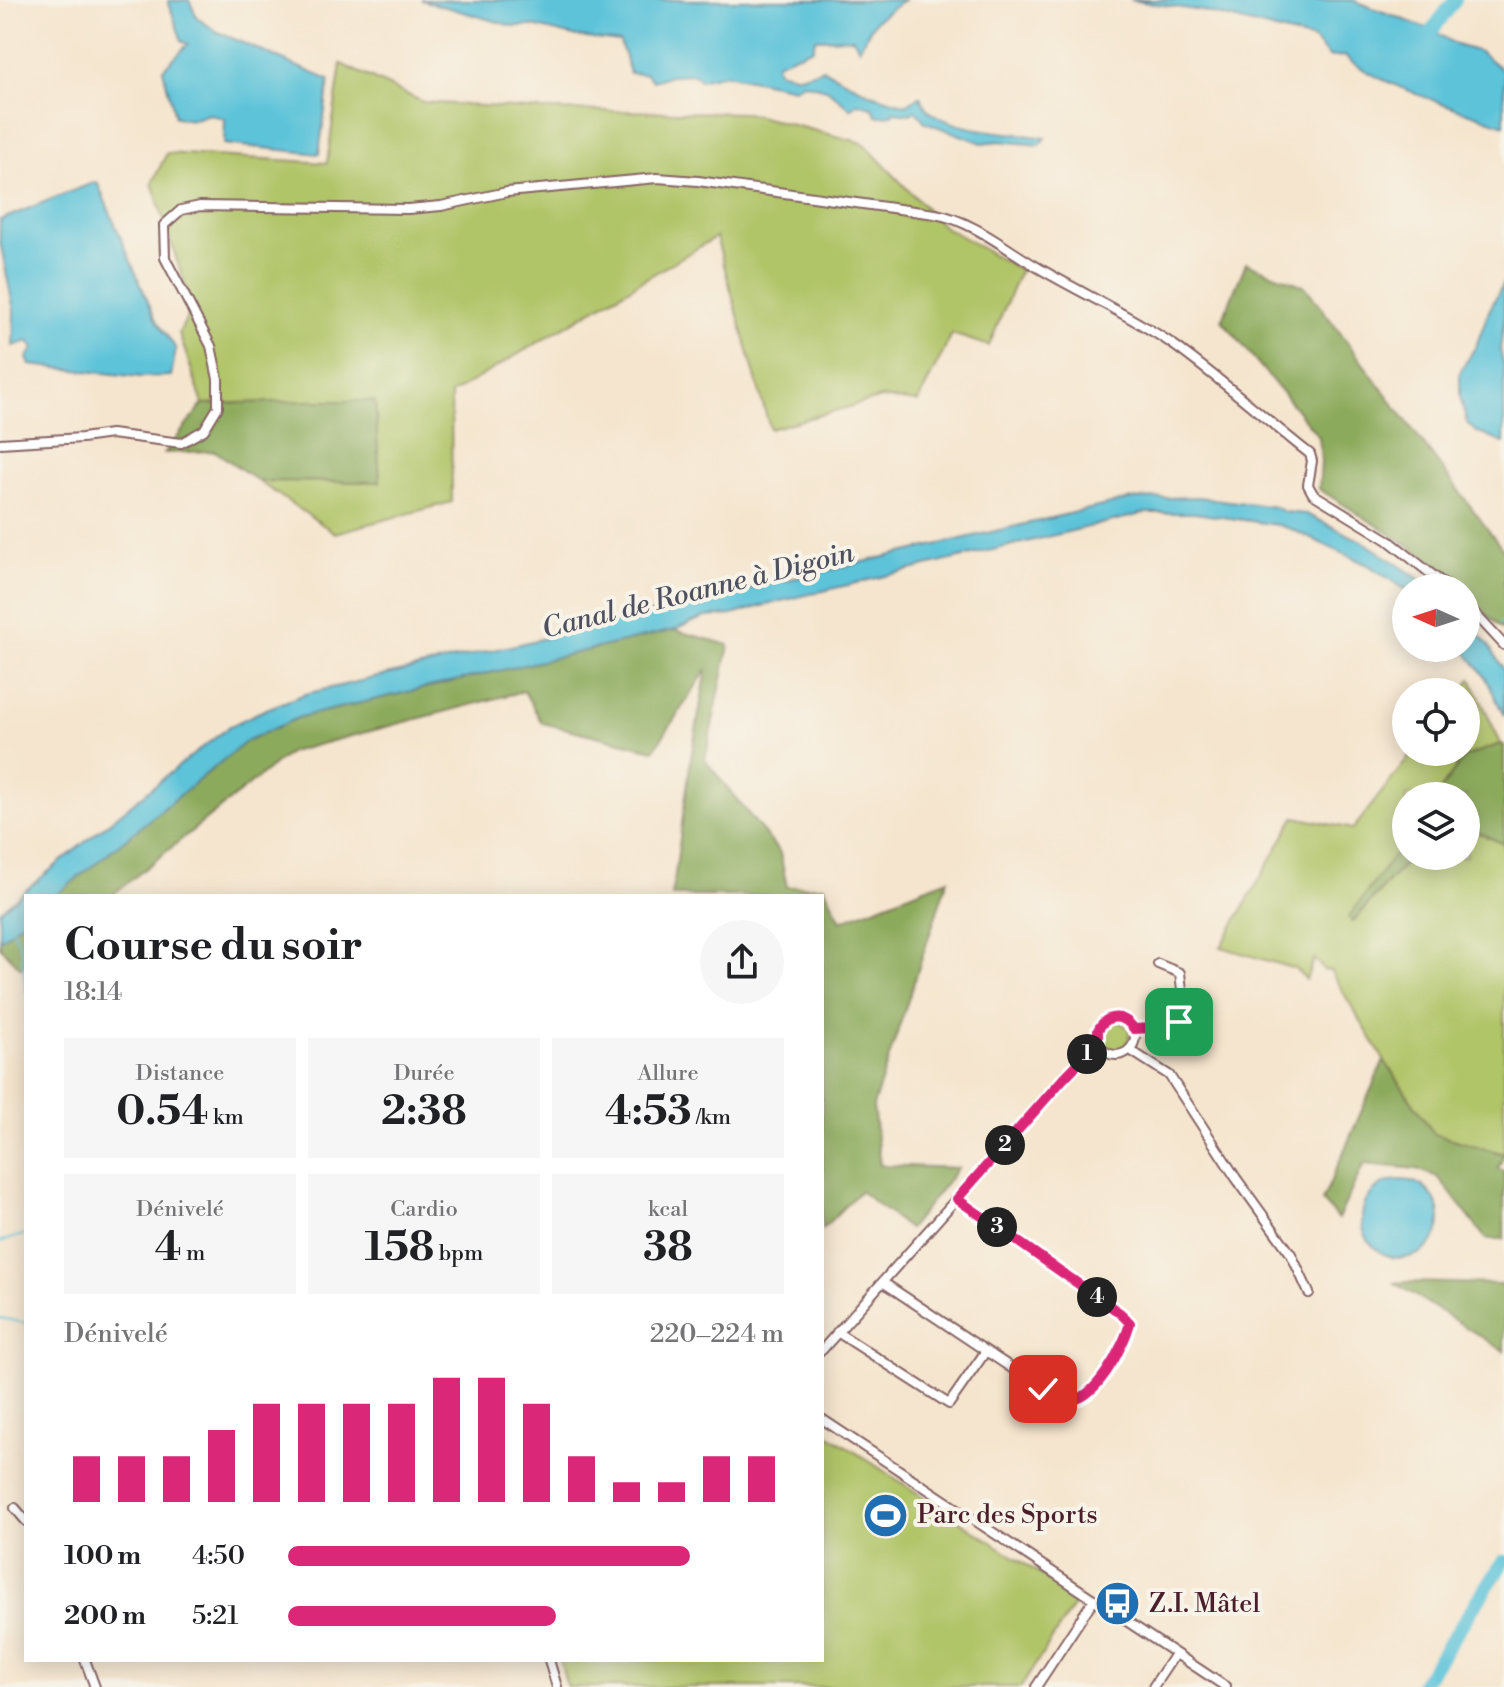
<!DOCTYPE html>
<html lang="fr">
<head>
<meta charset="utf-8">
<style>
	:root { --surface:#fff; --page:#f6f6f6; --text:#202124; --muted:#757577; --accent:#db2777 }
	body { margin:0; font-family:"Libre Bodoni",serif; background:var(--page); color:var(--text); height:100vh; display:flex; flex-direction:column; font-size:30px; white-space:nowrap }
	* { box-sizing:border-box; margin:0 }
	p { font-size:26px; color:var(--muted) }
	.icon { flex:none; width:44px; height:44px; fill:none; stroke:currentColor; stroke-width:2; stroke-linecap:round; stroke-linejoin:round }
	.map { position:relative; flex:1; overflow:hidden }
	.drawer { position:absolute; left:24px; top:894px; width:800px; height:768px; display:flex; flex-direction:column; background:var(--surface); border-radius:0px; box-shadow:0 4px 20px #0003 }
	.drawer>* { flex:none }
	.needle { width:52px; rotate:273deg }
	.controls { position:absolute; left:1392px; top:574px; display:grid; gap:16px }
	.controls a { display:grid; place-items:center; width:88px; height:88px; border-radius:50%; background:var(--surface); box-shadow:0 4px 20px #0003; font-size:40px }
	.pin { position:absolute; display:grid; place-items:center; width:68px; height:68px; color:#fff; margin:-34px; border-radius:16px; box-shadow:0 4px 12px #0006 }
	.km { position:absolute; width:40px; height:40px; margin:-20px; border-radius:50%; background:#222; color:#fff; font-size:22px; line-height:40px; text-align:center }
	.round { display:grid; place-items:center; flex:none; width:84px; height:84px; border-radius:42px; background:var(--page) }
	.summary { display:flex; align-items:center; justify-content:space-between; height:136px; padding:0 40px }
	h1 { font-size:44px; font-weight:700; line-height:60px }
	.stats { display:grid; grid-template-columns:repeat(3,1fr); gap:12px; height:136px; padding:8px 40px }
	.stats div { display:grid; align-content:center; border-radius:0px; background:var(--page); text-align:center }
	.stats b { font-size:40px; font-weight:700 }
	.stats small { font-size:22px; font-weight:400 }
	.stats p { font-size:22px }
	.chart { height:224px; padding:16px 40px }
	.chart p { display:flex; justify-content:space-between }
	.chart svg { width:100%; height:144px; margin-top:8px; stroke:var(--accent); stroke-width:6 }
	ul { padding:0 40px; list-style:none; font-size:26px }
	li { display:grid; grid-template-columns:128px 96px 1fr; align-items:center; height:60px }
	li i { height:20px; border-radius:10px; background:var(--accent) }
	.map>svg:first-child { display:block }
	.green { fill:#b0c467; stroke:#7d7249; stroke-width:2 }
	.forest { fill:#8caa5c; stroke:#6b6444; stroke-width:2 }
	.water { fill:#5cc3d9; stroke:#537182; stroke-width:2 }
	.lines { fill:none; stroke-linecap:round; stroke-linejoin:round }
	.stream { stroke:#5cc3d9; stroke-width:2 }
	.river { stroke:#5cc3d9; stroke-width:14 }
	.street-casing { stroke:#866464; stroke-width:12 }
	.street { stroke:#fff; stroke-width:8 }
	.route-casing { stroke:#fff; stroke-width:16 }
	.route { stroke:#db2777; stroke-width:10 }
	.labels { text-anchor:middle; dominant-baseline:central; stroke-width:8; stroke-linejoin:round; paint-order:stroke }
	.poi-label { font-size:26px; fill:#4a1f2b; stroke:#f7f3e8; text-anchor:start }
	.water-label { font-size:28px; font-style:italic; fill:#4f505f; stroke:#f7f3e8 }
</style>
</head>
<body>
<div class="map">
<svg width="1504" height="1687" viewBox="0 0 1504 1687">
	<rect width="100%" height="100%" fill="#f7f3e8"/>
	<filter id="ink" filterUnits="userSpaceOnUse"><feTurbulence type="fractalNoise" baseFrequency=".0125" numOctaves="2"/><feDisplacementMap in="SourceGraphic" scale="16" xChannelSelector="R" yChannelSelector="G"/><feConvolveMatrix kernelMatrix="1 2 1 2 8 2 1 2 1" color-interpolation-filters="sRGB"/></filter>
	<filter id="wash" filterUnits="userSpaceOnUse"><feTurbulence type="fractalNoise" baseFrequency=".006" numOctaves="4" result="noise"/><feDisplacementMap in="SourceGraphic" scale="32" xChannelSelector="R" yChannelSelector="G"/><feGaussianBlur stdDeviation="1.8" result="paint"/><feColorMatrix in="noise" values="0 0 0 0 0 0 0 0 0 0 0 0 0 0 0 0 0 1.4 0 .05"/><feComposite in="paint" operator="in"/></filter>
	<g filter="url(#wash)">
		<rect width="100%" height="100%" fill="#f5e5ce"/>
		<path class="green" d="M 341,64 L 423,102 L 543,110 L 746,113 L 863,143 L 943,226 L 1020,270 L 989,346 L 952,334 L 918,402 L 881,398 L 770,429 L 716,237 L 451,394 L 452,502 L 335,533 L 258,481 L 379,482 L 375,402 L 203,404 L 179,333 L 192,307 L 152,183 L 167,153 L 327,163 Z
			M 1471,679 L 1501,744 L 1464,757 L 1436,796 L 1406,796 L 1406,838 L 1350,917 L 1353,922 L 1411,856 L 1466,856 L 1466,827 L 1504,844 L 1504,1154 L 1434,1134 L 1384,1060 L 1330,970 L 1325,971 L 1314,959 L 1306,979 L 1295,969 L 1221,947 L 1295,817 L 1353,829 L 1413,752 L 1466,752 L 1466,692 L 1461,692 Z
			M1102 1036a14 14 0 1 1 28 0a14 14 0 1 1-28 0Z
			M 822,1430 L 1078,1599 L 1021,1687 L 567,1687 L 560,1660 L 822,1660 Z"/>
		<path class="forest" d="M 1246,263 L 1305,286 L 1504,551 L 1504,631 L 1466,595 L 1466,588 L 1458,588 L 1422,554 L 1319,489 L 1321,462 L 1319,437 L 1222,320 Z
			M 304,401 L 375,401 L 380,482 L 258,481 L 215,451 L 165,453 L 203,404 Z
			M 674,630 L 729,645 L 705,760 L 780,853 L 787,887 L 824,886 L 841,921 L 948,879 L 873,1106 L 880,1165 L 958,1168 L 909,1229 L 860,1191 L 822,1229 L 822,896 L 672,896 L 691,758 L 707,669 L 654,750 L 542,723 L 524,691 L 290,752 L 111,896 L 55,896 L 248,740 L 300,717 Z
			M 1501,744 L 1504,745 L 1504,844 L 1466,827 L 1466,796 L 1436,796 L 1464,757 Z
			M 1406,838 L 1406,856 L 1411,856 L 1352,922 L 1349,917 Z
			M 26,919 L 26,964 L 21,968 L 0,947 L 0,940 Z
			M 1384,1060 L 1434,1134 L 1504,1154 L 1498,1169 L 1504,1171 L 1504,1239 L 1486,1239 L 1438,1177 L 1417,1169 L 1364,1164 L 1338,1219 L 1322,1201 Z
			M 1403,1282 L 1504,1284 L 1504,1351 L 1395,1283 Z"/>
		<path class="water" d="M 189,0 L 197,18 L 218,32 L 329,80 L 319,154 L 224,144 L 225,119 L 209,114 L 192,120 L 175,117 L 163,69 L 188,44 L 182,41 L 168,1 Z
			M 421,0 L 904,0 L 875,21 L 859,48 L 853,38 L 815,39 L 813,48 L 776,63 L 778,71 L 799,76 L 823,69 L 871,94 L 906,105 L 920,96 C 923,102 925,108 930,112 C 962,133 1008,131 1045,138 L 1040,145 L 999,141 L 982,143 L 925,122 L 915,110 L 911,114 L 893,112 L 893,115 L 877,116 L 872,107 L 857,103 L 851,109 L 827,89 L 803,83 L 794,88 L 725,74 L 700,80 L 694,74 L 671,75 L 653,81 L 646,74 L 630,73 L 620,42 L 578,37 L 533,26 L 512,26 Z
			M 1130,0 L 1352,0 L 1434,31 L 1456,45 L 1480,52 L 1504,71 L 1504,125 C 1464,110 1372,83 1345,56 L 1329,57 L 1314,40 L 1202,11 Z
			M 97,182 L 155,318 L 176,349 L 171,376 L 141,377 L 30,365 L 27,358 L 34,348 L 29,341 L 13,346 L 14,311 L 0,241 L 0,220 C 33,207 64,193 97,182 Z
			M 1504,282 L 1504,323 L 1500,349 L 1504,368 L 1504,443 L 1476,432 L 1467,423 L 1460,396 L 1460,372 L 1476,346 L 1489,311 Z
			M 1198,497 L 1275,507 L 1284,512 L 1306,514 L 1364,542 L 1433,588 L 1406,588 L 1406,590 L 1368,565 L 1291,529 L 1278,525 L 1195,513 L 1146,513 L 765,605 L 732,615 L 705,617 L 674,630 L 300,717 L 248,740 L 55,896 L 26,896 L 26,919 L 0,940 L 0,911 L 185,761 L 230,726 L 264,710 L 305,694 L 678,607 L 703,606 L 731,593 L 1132,499 Z
			M 1466,620 L 1488,644 L 1504,670 L 1504,716 L 1486,678 L 1463,648 L 1466,648 Z
			M1362 1219a39 39 0 1 1 78 0a39 39 0 1 1-78 0Z"/>
		<g class="lines">
			<path class="stream" d="M 1500,624 L 1504,622
				M 13,929 L 21,948 L 26,991
				M 0,1242 L 26,1234
				M 0,1318 L 26,1323"/>
			<path class="river" d="M 1419,41 L 1427,37 L 1455,0
				M 1420,1687 L 1504,1561"/>
		</g>
	</g>
	<g filter="url(#ink)">
		<g class="lines">
			<defs>
				<path id="street" d="M 0,443 L 82,438 L 111,434 L 181,443 L 204,430 L 218,407 L 218,379 L 211,346 L 165,258 L 164,225 L 181,210 L 200,206 L 408,209 L 441,206 L 507,192 L 657,178 L 698,181 L 935,214 C 971,220 1006,249 1037,267 C 1081,293 1128,314 1171,343 C 1219,377 1264,418 1310,454 L 1312,461 L 1308,485 L 1313,494 L 1388,540 L 1449,588
					M 1466,604 L 1504,645
					M1097 1036a19 19 0 1 1 38 0a19 19 0 1 1-38 0Z
					M 1134,1029 L 1171,1027 L 1185,1016 L 1180,973 L 1158,964
					M 1130,1050 L 1169,1075 L 1236,1178 L 1291,1254 L 1309,1293
					M 884,1283 L 1043,1389 C 1050,1392 1059,1399 1066,1400 C 1094,1405 1124,1346 1130,1323 L 1120,1313 L 957,1199
					M 837,1332 L 949,1404 L 986,1351
					M 822,1350 L 1063,1079 L 1098,1043
					M 822,1419 L 1226,1687
					M 15,1508 L 26,1521
					M 85,1660 L 95,1687
					M 549,1660 L 557,1687
					M 1036,1687 L 1094,1599
					M 1153,1687 L 1175,1654"/>
			</defs>
			<use href="#street" class="street-casing"/>
			<use href="#street" class="street"/>
		</g>
	</g>
	<g class="lines" filter="url(#ink)">
		<defs>
			<path id="route" d="M 1043,1389 C 1050,1392 1058,1399 1066,1400 C 1094,1405 1124,1346 1130,1323 L 1120,1313 L 957,1199 L 1063,1079 L 1098,1043 L 1098,1030 C 1107,1013 1124,1014 1134,1029 L 1171,1027 L 1179,1022"/>
		</defs>
		<use href="#route" class="route-casing"/>
		<use href="#route" class="route"/>
	</g>
	<defs>
		<symbol id="stadium-disc" viewBox="-11 -11 22 22"><circle r="9.5" fill="#1f6fb2" stroke="#f7f3e8"/><path d="M0-5a6.5 5 0 1 0 0 10a6.5 5 0 1 0 0-10ZM-3.5-1.8h7v3.6h-7Z" fill="#fff"/></symbol>
		<symbol id="bus-disc" viewBox="-11 -11 22 22"><circle r="9.5" fill="#1f6fb2" stroke="#f7f3e8"/><path d="M-5-6H5V4H4V6H2V4H-2V6H-4V4H-5ZM-3.5-4V0h7V-4ZM-3.5 1.2v1.5H-2V1.2ZM2 1.2v1.5H3.5V1.2Z" fill="#fff"/></symbol>
	</defs>
	<g fill-rule="evenodd">
		<use href="#stadium-disc" x="860" y="1490" width="51" height="51"/>
		<use href="#bus-disc" x="1092" y="1578" width="51" height="51"/>
	</g>
	<g class="labels">
		<g class="poi-label">
			<text x="917" y="1515">Parc des Sports</text>
			<text x="1149" y="1604">Z.I. Mâtel</text>
		</g>
		<g class="water-label">
			<text transform="translate(698 591) rotate(-14)">Canal de Roanne à Digoin</text>
		</g>
	</g>
</svg>
<div class="controls">
<a><svg class="needle" viewBox="-14 -14 28 28"><path d="M0-13l5 13h-10z" fill="#e53935"/><path d="M0 13l5-13h-10z" fill="#757577"/></svg></a>
<a><svg class="icon" aria-label="locate" viewBox="0 0 24 24"><circle cx="12" cy="12" r="6"/><path d="M12 2v4M12 18v4M2 12h4M18 12h4"/></svg></a>
<a><svg class="icon" aria-label="layers" viewBox="0 0 24 24"><path d="M12 4l9 5-9 5-9-5zM3 14l9 5 9-5"/></svg></a>
</div>
<div class="pin" style="left:1179px;top:1022px;background:#1e9e55"><svg class="icon" aria-label="arrive" viewBox="0 0 24 24"><path d="M6 21V4h12l-3 4 3 4H6"/></svg></div>
<div class="pin" style="left:1043px;top:1389px;background:#d93025"><svg class="icon" aria-label="check" viewBox="0 0 24 24"><path d="M5 12l5 5 9-10"/></svg></div>
<b class="km" style="left:1087px;top:1054px">1</b>
<b class="km" style="left:1005px;top:1145px">2</b>
<b class="km" style="left:997px;top:1227px">3</b>
<b class="km" style="left:1097px;top:1297px">4</b>
<section class="drawer">
<div class="summary"><div><h1>Course du soir</h1><p>18:14</p></div><a class="round"><svg class="icon" aria-label="share" viewBox="0 0 24 24"><path d="M12 15V3M7 8l5-5 5 5M5 13v7h14v-7"/></svg></a></div>
<div class="stats">
<div><p>Distance</p><b>0.54<small> km</small></b></div>
<div><p>Durée</p><b>2:38</b></div>
<div><p>Allure</p><b>4:53<small> /km</small></b></div>
</div>
<div class="stats">
<div><p>Dénivelé</p><b>4<small> m</small></b></div>
<div><p>Cardio</p><b>158<small> bpm</small></b></div>
<div><p>kcal</p><b>38</b></div>
</div>
<div class="chart"><p><span>Dénivelé</span>220–224 m</p>
<svg viewBox="0 0 160 44" preserveAspectRatio="none"><path d="M5 44V30M15 44V30M25 44V30M35 44V22M45 44V14M55 44V14M65 44V14M75 44V14M85 44V6M95 44V6M105 44V14M115 44V30M125 44V38M135 44V38M145 44V30M155 44V30"/></svg>
</div>
<ul>
<li><b>100 m</b>4:50<i style="width:81%"></i></li>
<li><b>200 m</b>5:21<i style="width:54%"></i></li>
</ul>
</section>
</div>
</body>
</html>
